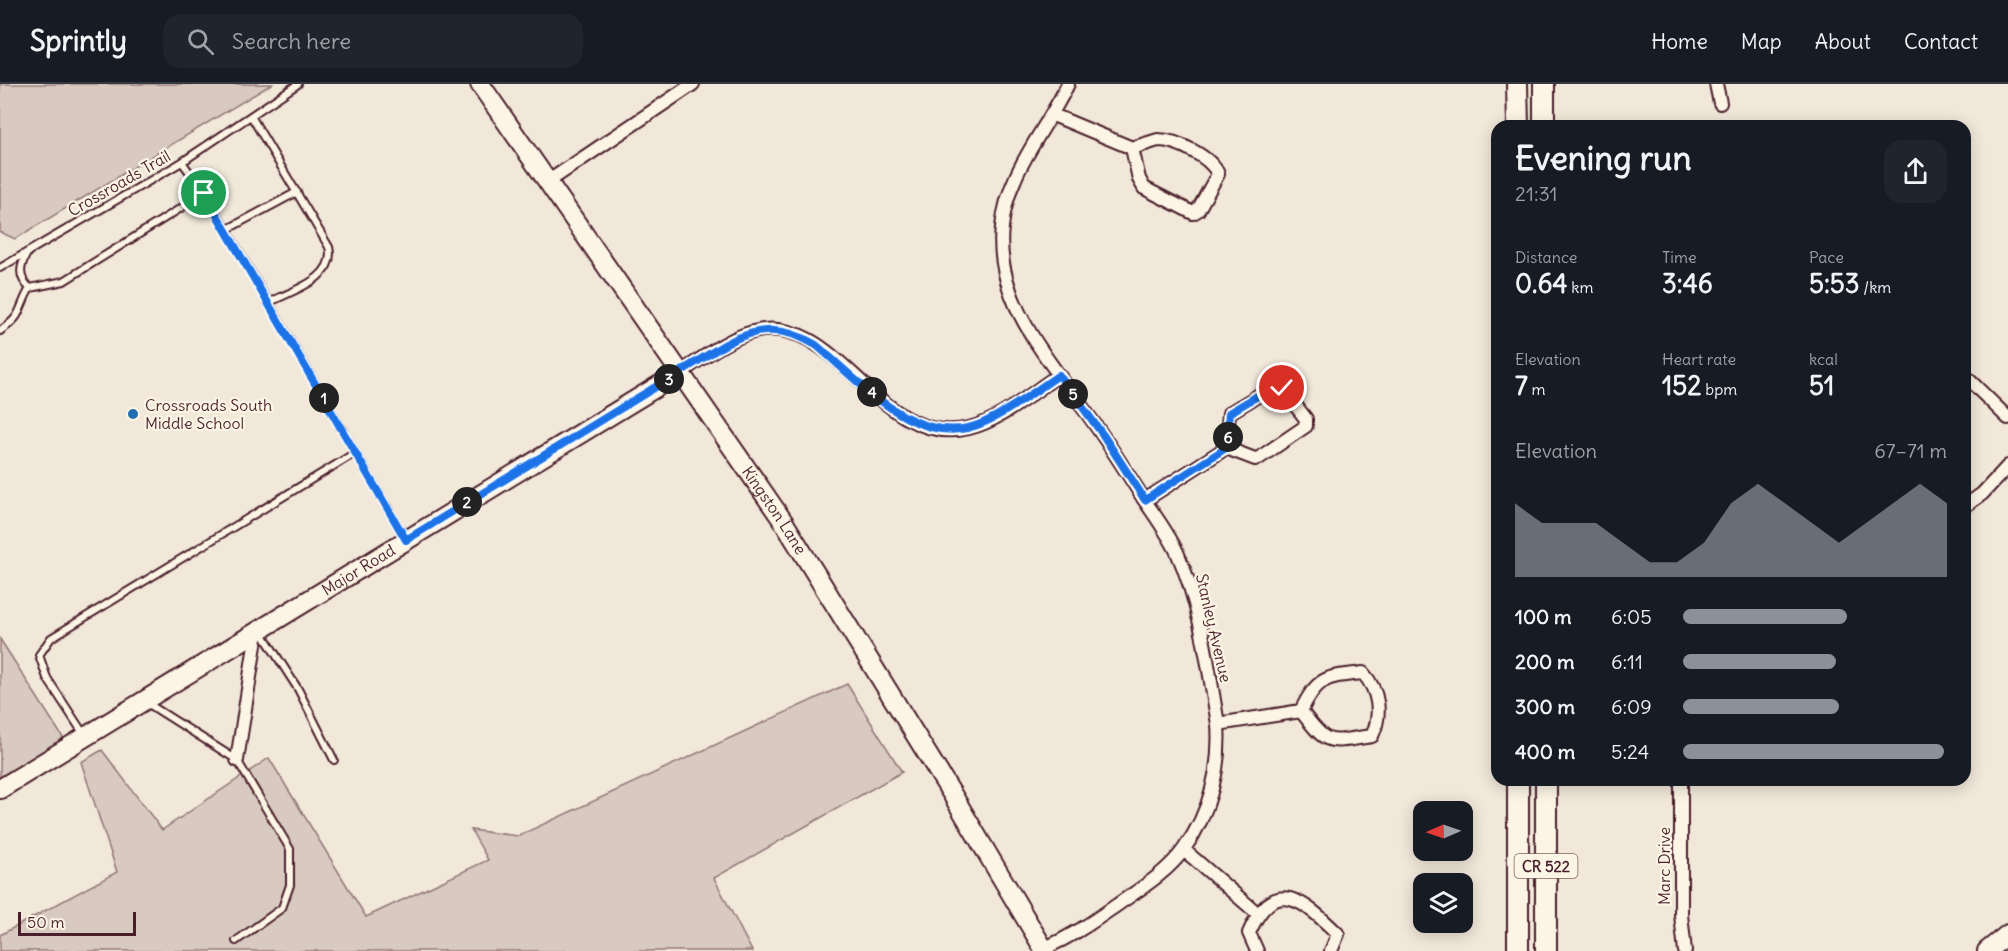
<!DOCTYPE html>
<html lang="en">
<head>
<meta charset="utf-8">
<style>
	:root { --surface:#171b24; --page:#20242c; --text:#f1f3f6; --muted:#9ea1a6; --line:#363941; --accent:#8c9099 }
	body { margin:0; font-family:Delius,sans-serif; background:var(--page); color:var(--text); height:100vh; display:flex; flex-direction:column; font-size:22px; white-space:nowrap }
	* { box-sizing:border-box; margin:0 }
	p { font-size:20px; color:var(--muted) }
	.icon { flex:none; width:33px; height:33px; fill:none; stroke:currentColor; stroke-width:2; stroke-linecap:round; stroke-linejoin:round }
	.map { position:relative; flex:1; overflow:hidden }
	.details { position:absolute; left:1491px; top:36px; width:480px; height:666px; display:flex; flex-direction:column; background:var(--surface); border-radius:18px; box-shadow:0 3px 15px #0003 }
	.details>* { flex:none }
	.needle { width:39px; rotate:268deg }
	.buttons { position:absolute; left:1413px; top:717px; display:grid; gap:12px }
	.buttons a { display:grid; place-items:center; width:60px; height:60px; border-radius:12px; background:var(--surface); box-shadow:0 3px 15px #0003; font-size:30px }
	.scale { position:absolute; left:18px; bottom:15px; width:118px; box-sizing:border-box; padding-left:6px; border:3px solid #4a1f2b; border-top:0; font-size:16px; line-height:21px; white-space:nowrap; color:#4a1f2b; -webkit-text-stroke:4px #fcf5e5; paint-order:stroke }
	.pin { position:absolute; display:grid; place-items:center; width:51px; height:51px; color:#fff; margin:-26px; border:3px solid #fff; border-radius:50%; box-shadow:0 2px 6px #0007 }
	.km { position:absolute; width:30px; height:30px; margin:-15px; border-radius:50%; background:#222; color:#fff; font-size:16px; line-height:30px; text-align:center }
	.round { display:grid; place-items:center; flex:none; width:63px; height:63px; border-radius:18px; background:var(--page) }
	.headline { display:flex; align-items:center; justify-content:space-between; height:102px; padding:0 24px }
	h1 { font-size:33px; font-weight:800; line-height:45px }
	.metrics { display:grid; grid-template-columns:repeat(3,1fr); gap:9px; height:102px; padding:6px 24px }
	.metrics div { display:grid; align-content:center }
	.metrics b { font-size:26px; font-weight:800 }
	.metrics small { font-size:16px; font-weight:400 }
	.metrics p { font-size:16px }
	.chart { height:168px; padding:12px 24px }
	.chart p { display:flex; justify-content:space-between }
	.chart svg { width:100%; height:108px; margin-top:6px; fill:var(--accent); opacity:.7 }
	ul { padding:0 24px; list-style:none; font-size:20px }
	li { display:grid; grid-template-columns:96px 72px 1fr; align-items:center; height:45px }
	li i { height:15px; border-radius:8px; background:var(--accent) }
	header { display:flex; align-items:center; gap:36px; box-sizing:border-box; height:84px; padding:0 30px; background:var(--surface); border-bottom:2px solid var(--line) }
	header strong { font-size:28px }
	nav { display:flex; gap:33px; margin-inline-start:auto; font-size:21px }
	.search { width:420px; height:54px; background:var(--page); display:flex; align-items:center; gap:15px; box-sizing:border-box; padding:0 21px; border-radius:18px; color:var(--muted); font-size:22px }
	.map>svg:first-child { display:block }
	.green { fill:#d8cac0; stroke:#917476; stroke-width:1.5 }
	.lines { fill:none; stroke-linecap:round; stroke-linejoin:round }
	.lane-casing { stroke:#4a1f2b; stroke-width:10 }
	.street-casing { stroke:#4a1f2b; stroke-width:16 }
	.secondary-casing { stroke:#4a1f2b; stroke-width:22 }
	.primary-casing { stroke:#4a1f2b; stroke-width:24 }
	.lane { stroke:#fcf5e5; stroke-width:6 }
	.street { stroke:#fcf5e5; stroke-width:12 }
	.secondary { stroke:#fcf5e5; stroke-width:18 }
	.primary { stroke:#fcf5e5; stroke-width:20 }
	.route-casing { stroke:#fff; stroke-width:12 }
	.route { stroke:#1a73e8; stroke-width:8 }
	.poi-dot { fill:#1f6fb2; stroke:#fcf5e5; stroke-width:2 }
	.labels { text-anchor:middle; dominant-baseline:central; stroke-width:4.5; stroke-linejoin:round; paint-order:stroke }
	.shield { fill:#fcf5e5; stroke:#7f5f63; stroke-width:1.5 }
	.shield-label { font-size:15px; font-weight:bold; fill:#4a1f2b }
	.street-label { font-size:16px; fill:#4a1f2b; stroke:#fcf5e5 }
	.poi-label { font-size:16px; fill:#4a1f2b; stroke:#fcf5e5; text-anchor:start }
</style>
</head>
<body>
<header>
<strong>Sprintly</strong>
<div class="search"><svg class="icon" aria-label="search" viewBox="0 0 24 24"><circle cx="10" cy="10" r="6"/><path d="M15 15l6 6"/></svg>Search here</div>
<nav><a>Home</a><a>Map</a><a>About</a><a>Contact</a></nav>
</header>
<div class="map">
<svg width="2008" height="867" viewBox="0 0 2008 867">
	<rect width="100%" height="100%" fill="#f1e8da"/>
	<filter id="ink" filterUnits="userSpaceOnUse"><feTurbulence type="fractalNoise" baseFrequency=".0167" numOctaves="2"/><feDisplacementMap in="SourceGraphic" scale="12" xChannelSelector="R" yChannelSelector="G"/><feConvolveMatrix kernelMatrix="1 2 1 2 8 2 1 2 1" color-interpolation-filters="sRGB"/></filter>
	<g filter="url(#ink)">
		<path class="green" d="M 0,0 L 272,0 L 15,155 L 0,148 Z
			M 0,555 L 69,663 L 0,704 Z
			M 847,600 L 902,688 L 714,794 L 752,867 L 0,867 L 0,851 L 117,788 L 81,678 L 102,666 L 162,746 L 269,674 L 366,833 L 488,776 L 471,746 L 518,752 Z"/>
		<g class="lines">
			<defs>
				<path id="lane" d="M 251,32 L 329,163 C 337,195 292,206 268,219
					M 182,78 L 205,109 L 405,454
					M 226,146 L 297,108
					M 28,168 C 20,181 17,193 30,204
					M 0,184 L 182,78 L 298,0
					M 0,247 C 24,231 17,226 30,204 L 64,197 L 205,109
					M 262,549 L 298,605 L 334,676
					M 147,619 L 237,676 L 290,765 L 290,801 L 282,824 L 236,857
					M 85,652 L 47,594 L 39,571 L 51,554 L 355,369"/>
				<path id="street" d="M 1716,0 L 1720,19
					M 1053,31 L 1132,64
					M 1158,56 C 1177,56 1211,73 1218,90 L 1198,126 L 1193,129 L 1144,104 L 1139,95 L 1132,64 Z
					M 549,97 L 693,0
					M 681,288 C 703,274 727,255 753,248 C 838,225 878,366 969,344 C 1002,336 1031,309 1059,291
					M 1965,292 L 2008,334
					M 1274,302 L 1282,304 L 1306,335 L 1306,342 L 1259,374 L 1255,375 L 1226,364 L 1229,329 Z
					M 1145,416 L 1226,364
					M 1965,422 L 1982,410 L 2008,382
					M 1363,589 C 1379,607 1382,630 1372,652 C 1328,658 1329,664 1301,627 C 1318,592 1326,593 1363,589 Z
					M 1218,640 L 1301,627
					M 237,676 L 257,548
					M 1681,696 L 1681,831 L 1685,867
					M 1184,766 L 1257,829
					M 1043,865 C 1073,852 1091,839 1117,821 C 1140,805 1168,788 1184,765 C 1210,729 1221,684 1218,640 C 1208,582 1201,522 1177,468 C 1168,449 1155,432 1143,414 C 1124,384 1105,353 1083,324 C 1044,270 994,213 1002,143 C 1007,88 1045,48 1068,0
					M 1257,867 L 1249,849 C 1274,790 1304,817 1338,850 L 1331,867"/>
				<g id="secondary">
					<path id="s1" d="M 480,0 L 783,437 L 952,710 L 1045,867"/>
					<path id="s2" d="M 0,705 L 681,288"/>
					<path d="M 1987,867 L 2008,850"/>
				</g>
				<path id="primary" d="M 1517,0 L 1518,42
					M 1544,0 L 1544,42
					M 1546,696 L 1546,867
					M 1518,867 L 1518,696"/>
			</defs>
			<use href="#lane" class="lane-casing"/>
			<use href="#street" class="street-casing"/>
			<use href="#secondary" class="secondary-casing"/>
			<use href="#primary" class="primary-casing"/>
			<use href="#lane" class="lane"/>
			<use href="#street" class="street"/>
			<use href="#secondary" class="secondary"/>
			<use href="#primary" class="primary"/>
		</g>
	</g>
	<g class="lines" filter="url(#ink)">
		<defs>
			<path id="route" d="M 204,109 L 406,456 L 724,261 C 756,242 785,242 816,261 C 862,299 919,369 985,338 C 1011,326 1035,307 1059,291 L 1103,351 L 1145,416 L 1226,364 L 1229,329 L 1274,302 L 1282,304"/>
		</defs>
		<use href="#route" class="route-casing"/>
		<use href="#route" class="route"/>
	</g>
	<circle class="poi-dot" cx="133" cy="330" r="6"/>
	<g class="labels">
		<rect class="shield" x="1514.5" y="770" width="63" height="24" rx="4.5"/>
		<g class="shield-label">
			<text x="1546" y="782">CR 522</text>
		</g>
		<g class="street-label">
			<text transform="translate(119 99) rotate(-30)">Crossroads Trail</text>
			<text stroke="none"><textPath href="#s1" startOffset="518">Kingston Lane</textPath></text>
			<text stroke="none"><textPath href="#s2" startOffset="420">Major Road</textPath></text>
			<text transform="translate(1214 544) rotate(77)">Stanley Avenue</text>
			<text transform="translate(1664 782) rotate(-90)">Marc Drive</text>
		</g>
		<g class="poi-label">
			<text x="145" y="321">Crossroads South<tspan x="145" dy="18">Middle School</tspan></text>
		</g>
	</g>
</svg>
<div class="buttons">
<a><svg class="needle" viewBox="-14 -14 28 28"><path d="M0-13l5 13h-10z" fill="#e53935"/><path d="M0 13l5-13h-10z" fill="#9ea1a6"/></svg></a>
<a><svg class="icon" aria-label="layers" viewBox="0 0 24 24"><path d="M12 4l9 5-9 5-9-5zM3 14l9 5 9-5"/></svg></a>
</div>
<div class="scale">50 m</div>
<div class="pin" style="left:204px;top:109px;background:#1e9e55"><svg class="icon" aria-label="arrive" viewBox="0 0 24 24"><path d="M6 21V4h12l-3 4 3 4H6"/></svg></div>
<div class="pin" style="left:1282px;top:304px;background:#d93025"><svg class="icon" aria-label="check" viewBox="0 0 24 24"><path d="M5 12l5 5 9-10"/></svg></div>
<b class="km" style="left:324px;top:314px">1</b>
<b class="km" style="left:467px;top:418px">2</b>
<b class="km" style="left:669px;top:295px">3</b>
<b class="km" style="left:872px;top:308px">4</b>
<b class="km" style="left:1073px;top:310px">5</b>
<b class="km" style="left:1228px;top:353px">6</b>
<section class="details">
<div class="headline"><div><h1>Evening run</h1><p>21:31</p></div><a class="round"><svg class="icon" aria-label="share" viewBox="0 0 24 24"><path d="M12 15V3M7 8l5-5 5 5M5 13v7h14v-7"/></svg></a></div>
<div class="metrics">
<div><p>Distance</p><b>0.64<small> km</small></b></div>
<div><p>Time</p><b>3:46</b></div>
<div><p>Pace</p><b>5:53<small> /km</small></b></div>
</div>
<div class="metrics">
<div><p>Elevation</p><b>7<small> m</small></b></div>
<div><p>Heart rate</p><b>152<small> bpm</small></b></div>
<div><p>kcal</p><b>51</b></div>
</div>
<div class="chart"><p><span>Elevation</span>67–71 m</p>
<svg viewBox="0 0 160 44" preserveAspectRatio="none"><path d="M0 44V14L10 22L20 22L30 22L40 30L50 38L60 38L70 30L80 14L90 6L100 14L110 22L120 30L130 22L140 14L150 6L160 14V44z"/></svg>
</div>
<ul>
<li><b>100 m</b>6:05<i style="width:62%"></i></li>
<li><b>200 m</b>6:11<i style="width:58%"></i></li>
<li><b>300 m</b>6:09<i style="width:59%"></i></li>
<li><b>400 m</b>5:24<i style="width:99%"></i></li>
</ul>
</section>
</div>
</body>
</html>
